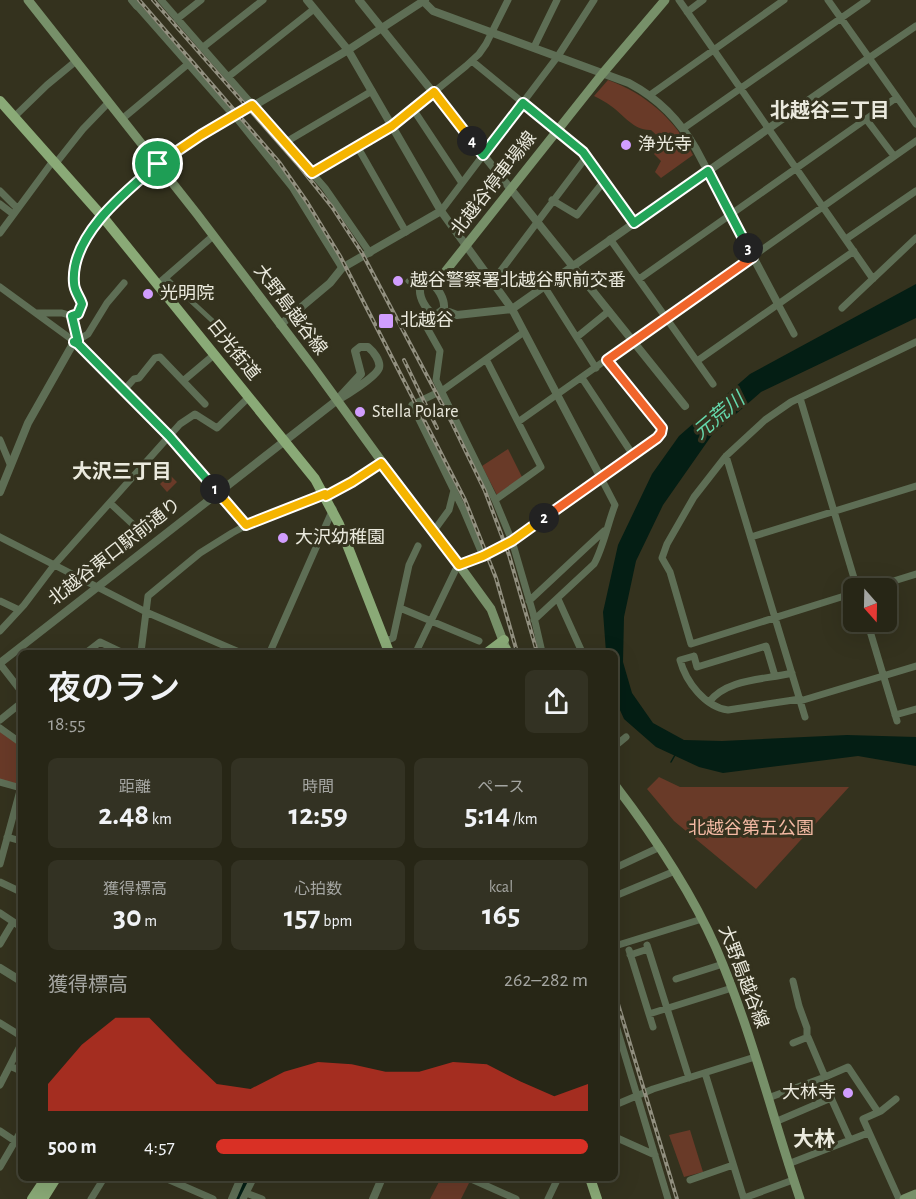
<!DOCTYPE html>
<html lang="ja">
<head>
<meta charset="utf-8">
<style>
	:root { --surface:#272616; --page:#333223; --text:#f1f3f6; --muted:#a4a5a1; --line:#434335; --accent:#d93025 }
	body { margin:0; font-family:"Alegreya Sans","Noto Sans JP",sans-serif; background:var(--page); color:var(--text); height:100vh; display:flex; flex-direction:column; font-size:22px; white-space:nowrap }
	* { box-sizing:border-box; margin:0 }
	p { font-size:20px; color:var(--muted) }
	.icon { flex:none; width:33px; height:33px; fill:none; stroke:currentColor; stroke-width:2; stroke-linecap:round; stroke-linejoin:round }
	.map { position:relative; flex:1; overflow:hidden }
	.details { position:absolute; left:18px; top:650px; width:600px; height:531px; display:flex; flex-direction:column; background:var(--surface); border-radius:9px; box-shadow:0 6px 24px #0002,0 0 0 2px var(--line) }
	.details>* { flex:none }
	.needle { width:39px; rotate:160deg }
	.controls { position:absolute; left:843px; top:578px; display:grid; gap:12px }
	.controls a { display:grid; place-items:center; width:54px; height:54px; border-radius:9px; background:var(--surface); box-shadow:0 6px 24px #0002,0 0 0 2px var(--line); font-size:30px }
	.pin { position:absolute; display:grid; place-items:center; width:51px; height:51px; color:#fff; margin:-26px; border:3px solid #fff; border-radius:50%; box-shadow:0 2px 6px #0007 }
	.km { position:absolute; width:30px; height:30px; margin:-15px; border-radius:50%; background:#222; color:#fff; font-size:16px; line-height:30px; text-align:center }
	.round { display:grid; place-items:center; flex:none; width:63px; height:63px; border-radius:9px; background:var(--page) }
	.summary { display:flex; align-items:center; justify-content:space-between; height:102px; padding:0 30px }
	h1 { font-size:33px; font-weight:600; line-height:45px }
	.metrics { display:grid; grid-template-columns:repeat(3,1fr); gap:9px; height:102px; padding:6px 30px }
	.metrics div { display:grid; align-content:center; border-radius:9px; background:var(--page); text-align:center }
	.metrics b { font-size:30px; font-weight:600 }
	.metrics small { font-size:16px; font-weight:400 }
	.metrics p { font-size:16px }
	.chart { height:168px; padding:12px 30px }
	.chart p { display:flex; justify-content:space-between }
	.chart svg { width:100%; height:108px; margin-top:6px; fill:var(--accent); opacity:.7 }
	ul { padding:0 30px; list-style:none; font-size:20px }
	li { display:grid; grid-template-columns:96px 72px 1fr; align-items:center; height:45px }
	li i { height:15px; border-radius:8px; background:var(--accent) }
	.map>svg:first-child { display:block }
	.green { fill:#693a28 }
	.water { fill:#041e14 }
	.lines { fill:none; stroke-linecap:round; stroke-linejoin:round }
	.stream { stroke:#041e14; stroke-width:1.5 }
	.river { stroke:#041e14; stroke-width:10 }
	.pedestrian { stroke:#5e6e55; stroke-width:5 }
	.minor { stroke:#5e6e55; stroke-width:7 }
	.tertiary { stroke:#5e6e55; stroke-width:8 }
	.secondary { stroke:#779069; stroke-width:9 }
	.primary { stroke:#8aaa77; stroke-width:10 }
	.rail-casing { stroke:#929080; stroke-width:4 }
	.rail { stroke:#34321e; stroke-width:1.5; stroke-dasharray:4.5; stroke-linecap:butt }
	.split-1-casing { stroke:#fff; stroke-width:12 }
	.split-2-casing { stroke:#fff; stroke-width:12 }
	.split-3-casing { stroke:#fff; stroke-width:12 }
	.split-4-casing { stroke:#fff; stroke-width:12 }
	.split-5-casing { stroke:#fff; stroke-width:12 }
	.split-1 { stroke:#22a559; stroke-width:8 }
	.split-2 { stroke:#f5b400; stroke-width:8 }
	.split-3 { stroke:#f0652b; stroke-width:8 }
	.split-4 { stroke:#22a559; stroke-width:8 }
	.split-5 { stroke:#f5b400; stroke-width:8 }
	.poi-dot { fill:#d19dfe; stroke:#34321e; stroke-width:2 }
	.labels { text-anchor:middle; dominant-baseline:central; stroke-width:6; stroke-linejoin:round; paint-order:stroke }
	.poi-label { font-size:18px; fill:#ebeade; stroke:#34321e; text-anchor:start }
	.street-label { font-size:18px; fill:#ebeade; stroke:#34321e }
	.park-label { font-size:18px; fill:#f3b9a3; stroke:#34321e }
	.neighbourhood-label { font-size:20px; font-weight:bold; fill:#ebeade; stroke:#34321e }
	.water-label { font-size:20px; font-style:italic; fill:#65d8ac; stroke:#34321e }
	.quarter-label { font-size:21px; font-weight:bold; fill:#ebeade; stroke:#34321e }
</style>
</head>
<body>
<div class="map">
<svg width="916" height="1199" viewBox="0 0 916 1199">
	<rect width="100%" height="100%" fill="#34321e"/>
	<path class="green" d="M 608,80 C 646,94 675,119 693,155 L 661,178 L 655,172 L 661,161 L 654,154 L 664,142 L 651,130 C 634,131 624,115 611,106 C 606,102 600,99 594,96 Z
		M 508,449 L 522,477 L 497,495 L 482,466 Z
		M 166,471 L 177,482 L 167,492 L 160,484 L 165,479 L 161,476 Z
		M 0,731 L 21,746 L 20,785 L 0,780 Z
		M 659,777 L 680,787 L 849,787 L 756,889 L 674,821 L 647,789 Z
		M 690,1130 L 703,1172 L 684,1177 L 669,1135 Z
		M 441,1178 L 463,1178 L 470,1181 L 461,1199 L 430,1199 Z"/>
	<path class="water" d="M 916,284 L 916,318 L 761,392 L 712,435 L 663,505 L 636,561 L 624,617 L 623,662 L 632,693 L 653,723 L 684,740 L 722,741 L 847,735 L 916,737 L 916,766 L 858,756 L 723,773 L 699,767 L 656,747 L 624,719 L 615,699 L 615,652 L 606,652 L 603,612 L 618,545 L 652,474 L 679,436 L 750,374 Z"/>
	<g class="lines">
		<path class="stream" d="M 671,762 L 675,755"/>
		<path class="river" d="M 239,1199 L 249,1178"/>
		<path class="pedestrian" d="M 423,272 L 424,274
			M 165,277 L 217,325
			M 408,281 L 409,282"/>
		<path class="minor" d="M 161,0 L 325,188 L 370,253
			M 679,0 L 873,279
			M 828,0 L 916,124
			M 137,6 L 234,116
			M 687,12 L 703,0
			M 177,19 L 201,0
			M 534,47 L 557,0
			M 202,48 L 263,0
			M 869,58 L 916,26
			M 472,61 L 583,152 L 634,223
			M 228,77 L 314,9
			M 650,95 L 784,0
			M 413,109 L 462,183
			M 234,115 L 292,187 L 342,268
			M 14,117 L 47,85 L 76,61
			M 122,119 L 188,64
			M 866,119 L 894,156
			M 684,128 L 867,0
			M 286,142 L 372,91
			M 357,146 L 406,232
			M 56,163 L 83,129 L 109,102
			M 312,173 L 392,126 L 466,66 L 479,54 L 486,44 L 508,0
			M 0,191 L 17,208
			M 552,200 L 577,215 L 605,180
			M 0,204 L 13,214
			M 441,211 L 558,56 L 594,0
			M 0,233 L 53,161
			M 610,239 L 713,384
			M 846,239 L 916,191
			M 639,279 L 896,98
			M 493,281 L 587,156
			M 158,284 L 213,236
			M 544,286 L 596,368
			M 0,287 L 78,344 L 169,436 L 246,525
			M 778,304 L 794,334
			M 842,308 L 916,238
			M 36,313 L 62,313 L 72,316
			M 426,326 L 440,351 L 436,380 L 495,500 L 512,541 L 533,613 L 542,652
			M 577,337 L 609,311
			M 78,341 L 72,316 L 78,314 L 82,304 C 80,298 76,293 74,287 C 68,259 87,236 102,216
			M 75,342 L 88,334 L 107,303 L 124,283
			M 486,359 L 541,467 L 495,500
			M 697,361 L 854,251
			M 582,378 L 633,455
			M 183,381 L 215,354
			M 124,390 L 134,379 L 139,378 L 155,358 L 160,357 L 205,404
			M 800,398 L 857,588
			M 518,422 L 916,141
			M 0,440 L 10,464
			M 726,456 L 805,717
			M 326,496 L 343,487 L 381,463
			M 110,503 L 140,531
			M 433,532 L 449,510 L 454,490
			M 0,537 L 146,612 L 239,652
			M 751,537 L 916,486
			M 483,556 L 512,541 L 601,478 L 661,433 L 662,428 L 607,360
			M 871,588 L 916,574
			M 854,593 L 691,644 L 670,572 L 662,558 L 667,544 L 694,497 L 726,456 L 765,420 L 791,402 L 916,342
			M 558,599 L 582,652
			M 0,601 L 19,610
			M 529,601 L 604,531
			M 400,608 L 479,641
			M 534,620 L 594,564 C 603,548 608,523 615,505 L 601,478
			M 867,621 L 897,721
			M 0,631 L 24,605 L 55,564 L 180,424 L 195,414 L 217,428 L 249,397
			M 385,641 L 393,638 L 409,565 L 418,546
			M 87,652 L 100,642 L 121,652
			M 141,652 L 148,596 L 200,553 L 232,533 L 254,521 L 325,494
			M 270,652 L 333,509
			M 416,652 L 456,569 L 464,563 L 483,556 L 463,509 L 412,405 L 443,390 L 524,332
			M 0,664 L 21,691
			M 775,676 L 766,646 L 697,667 L 694,656 L 680,660 C 686,682 705,707 728,710 L 800,699
			M 800,701 L 916,666
			M 709,702 C 728,678 765,680 792,673
			M 895,715 L 916,709
			M 0,720 L 21,703
			M 0,728 L 21,743
			M 615,746 L 626,737
			M 0,782 L 21,788
			M 7,837 L 21,841
			M 0,864 L 21,787
			M 615,868 L 660,847
			M 0,882 L 21,892
			M 615,896 L 675,871
			M 0,913 L 21,927
			M 0,944 L 13,922
			M 647,945 L 689,1078
			M 615,946 L 702,919
			M 629,950 L 653,1027
			M 630,955 L 648,949
			M 676,979 L 723,964
			M 793,981 L 799,1006 L 807,1028 L 807,1037
			M 649,1014 L 732,988
			M 615,1022 L 668,1199
			M 0,1023 L 21,1036
			M 793,1043 L 808,1037 L 825,1077 L 831,1098 L 850,1140
			M 10,1066 L 21,1071
			M 705,1073 L 744,1199
			M 0,1085 L 21,1044
			M 768,1098 L 825,1077 L 848,1067 L 878,1112
			M 896,1099 L 881,1111 L 863,1119 L 899,1199
			M 615,1105 L 653,1089 L 755,1057
			M 775,1122 L 831,1098
			M 0,1131 L 15,1141
			M 615,1137 L 655,1155
			M 788,1164 L 868,1133
			M 0,1167 L 21,1131
			M 165,1178 L 213,1199
			M 469,1178 L 516,1199
			M 690,1180 L 733,1165
			M 246,1193 L 262,1199
			M 744,1198 L 793,1180
			M 91,1199 L 104,1178
			M 243,1199 L 252,1181
			M 548,1199 L 558,1178"/>
		<path class="tertiary" d="M 132,0 L 137,6
			M 307,0 L 348,50 L 441,211 L 512,309 L 601,478
			M 359,0 L 685,406
			M 424,2 L 433,11 L 629,83 C 659,99 679,120 696,149 L 778,304
			M 102,216 L 154,167 L 182,148 L 348,50 L 425,0
			M 429,282 C 438,286 445,300 444,309 L 436,315 C 426,312 419,297 420,288 Z
			M 440,313 L 449,312 L 457,315 L 512,309 L 869,58
			M 280,325 L 330,283 L 342,268 L 441,211
			M 0,492 L 28,423 L 74,342
			M 0,663 L 336,401 C 345,396 376,377 379,368 C 381,361 373,351 368,347 L 360,347 L 355,351 L 361,374 L 336,401
			M 0,968 L 21,981
			M 232,1199 L 241,1178
			M 373,1199 L 382,1178"/>
		<path class="secondary" d="M 28,0 L 197,214 L 313,367 L 433,532 L 459,565 L 491,609 L 505,646
			M 441,277 L 603,73 L 665,0
			M 615,785 C 654,836 690,889 716,948 C 751,1029 772,1116 800,1199
			M 904,1199 L 916,1194"/>
		<path class="primary" d="M 0,101 L 102,216 L 315,479 L 339,524 L 389,652
			M 488,652 L 504,640
			M 502,652 L 506,649
			M 590,1178 L 597,1199
			M 32,1199 L 46,1178
			M 43,1199 L 56,1178"/>
		<defs>
			<path id="rail" d="M 139,0 L 279,162 L 307,202 L 340,256 L 465,500 L 496,578 L 517,652
				M 153,0 L 300,167 L 332,207 L 362,253 L 451,421 L 485,491 L 509,555 L 537,652
				M 404,360 L 437,428
				M 615,994 L 677,1199"/>
		</defs>
		<use href="#rail" class="rail-casing"/>
		<use href="#rail" class="rail"/>
	</g>
	<g class="lines">
		<defs>
			<path id="split-1" d="M 158,164 C 125,192 70,236 74,283 C 74,291 80,297 82,304 L 78,314 L 72,316 L 78,341 L 74,342 L 78,344 L 169,436 L 215,489"/>
			<path id="split-2" d="M 215,489 L 246,525 L 325,494 L 326,496 L 352,482 L 381,463 L 459,565 L 483,556 L 512,541 L 544,518"/>
			<path id="split-3" d="M 544,518 L 657,438 L 661,433 L 662,428 L 607,360 L 753,257 L 748,248"/>
			<path id="split-4" d="M 472,141 L 483,155 L 523,103 L 583,152 L 634,223 L 708,171 L 748,248"/>
			<path id="split-5" d="M 158,164 L 201,135 L 252,105 L 312,173 L 392,126 L 434,92 L 472,141"/>
		</defs>
		<use href="#split-1" class="split-1-casing"/>
		<use href="#split-2" class="split-2-casing"/>
		<use href="#split-3" class="split-3-casing"/>
		<use href="#split-4" class="split-4-casing"/>
		<use href="#split-5" class="split-5-casing"/>
		<use href="#split-1" class="split-1"/>
		<use href="#split-2" class="split-2"/>
		<use href="#split-3" class="split-3"/>
		<use href="#split-4" class="split-4"/>
		<use href="#split-5" class="split-5"/>
	</g>
	<g class="poi-dot">
		<circle cx="626" cy="145" r="6"/>
		<circle cx="398" cy="281" r="6"/>
		<circle cx="148" cy="294" r="6"/>
		<rect x="378" y="313" width="16" height="16" rx="3"/>
		<circle cx="360" cy="412" r="6"/>
		<circle cx="283" cy="538" r="6"/>
		<circle cx="848" cy="1093" r="6"/>
	</g>
	<g class="labels">
		<g class="poi-label">
			<text x="638" y="145">浄光寺</text>
			<text x="410" y="281">越谷警察署北越谷駅前交番</text>
			<text x="160" y="294">光明院</text>
			<text x="400" y="321">北越谷</text>
			<text x="372" y="412">Stella Polare</text>
			<text x="295" y="538">大沢幼稚園</text>
			<text x="836" y="1093" text-anchor="end">大林寺</text>
		</g>
		<g class="street-label">
			<text transform="translate(494 184) rotate(-52)">北越谷停車場線</text>
			<text transform="translate(290 310) rotate(53)">大野島越谷線</text>
			<text transform="translate(233 350) rotate(51)">日光街道</text>
			<text transform="translate(115 552) rotate(-38)">北越谷東口駅前通り</text>
			<text transform="translate(743 977) rotate(69)">大野島越谷線</text>
		</g>
		<g class="park-label">
			<text x="751" y="829">北越谷第五公園</text>
		</g>
		<g class="neighbourhood-label">
			<text x="830" y="111">北越谷三丁目</text>
			<text x="122" y="472">大沢三丁目</text>
		</g>
		<g class="water-label">
			<text transform="translate(719 416) rotate(-40)">元荒川</text>
		</g>
		<g class="quarter-label">
			<text x="814" y="1139">大林</text>
		</g>
	</g>
</svg>
<div class="controls">
<a><svg class="needle" viewBox="-14 -14 28 28"><path d="M0-13l5 13h-10z" fill="#e53935"/><path d="M0 13l5-13h-10z" fill="#a4a5a1"/></svg></a>
</div>
<div class="pin" style="left:158px;top:164px;background:#1e9e55"><svg class="icon" aria-label="arrive" viewBox="0 0 24 24"><path d="M6 21V4h12l-3 4 3 4H6"/></svg></div>
<b class="km" style="left:215px;top:489px">1</b>
<b class="km" style="left:544px;top:518px">2</b>
<b class="km" style="left:748px;top:248px">3</b>
<b class="km" style="left:472px;top:141px">4</b>
<section class="details">
<div class="summary"><div><h1>夜のラン</h1><p>18:55</p></div><a class="round"><svg class="icon" aria-label="share" viewBox="0 0 24 24"><path d="M12 15V3M7 8l5-5 5 5M5 13v7h14v-7"/></svg></a></div>
<div class="metrics">
<div><p>距離</p><b>2.48<small> km</small></b></div>
<div><p>時間</p><b>12:59</b></div>
<div><p>ペース</p><b>5:14<small> /km</small></b></div>
</div>
<div class="metrics">
<div><p>獲得標高</p><b>30<small> m</small></b></div>
<div><p>心拍数</p><b>157<small> bpm</small></b></div>
<div><p>kcal</p><b>165</b></div>
</div>
<div class="chart"><p><span>獲得標高</span>262–282 m</p>
<svg viewBox="0 0 160 44" preserveAspectRatio="none"><path d="M0 44V33L10 17L20 6L30 6L40 20L50 33L60 35L70 28L80 24L90 25L100 28L110 28L120 24L130 25L140 32L150 38L160 33V44z"/></svg>
</div>
<ul>
<li><b>500 m</b>4:57<i style="width:100%"></i></li>
</ul>
</section>
</div>
</body>
</html>
